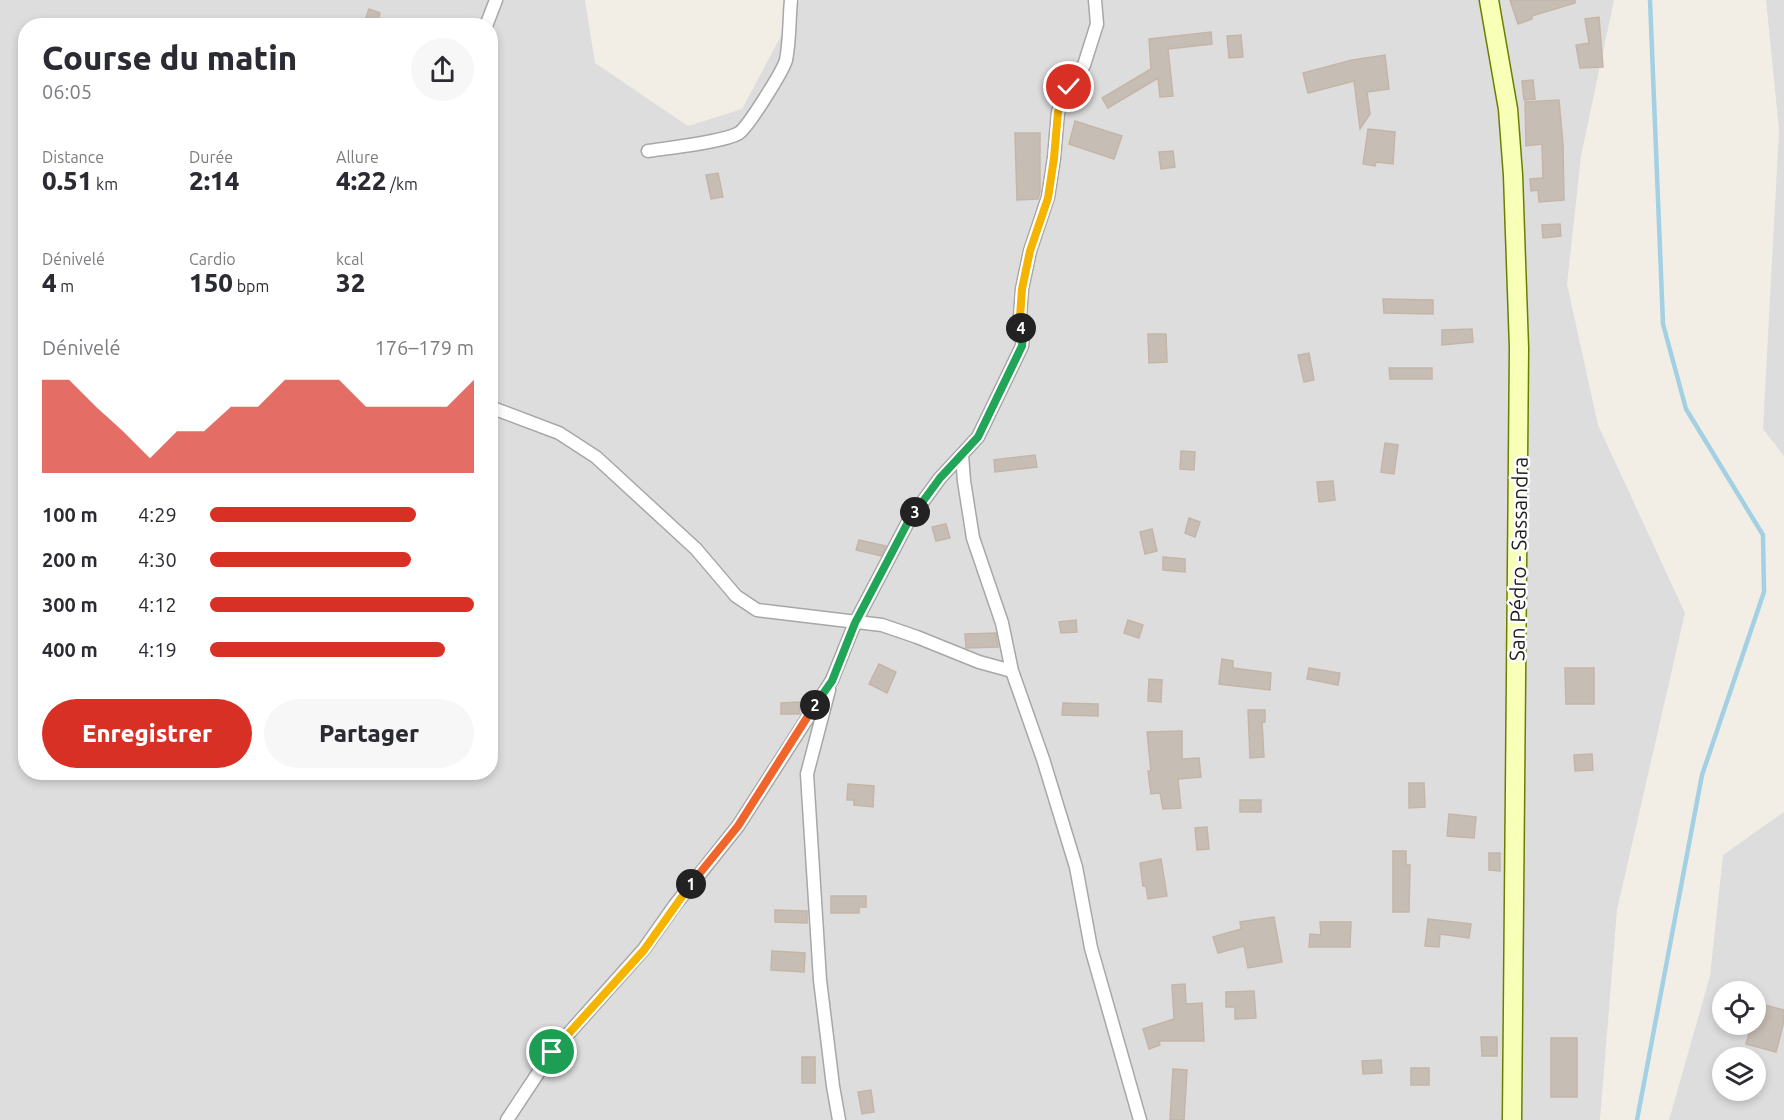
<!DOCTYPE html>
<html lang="fr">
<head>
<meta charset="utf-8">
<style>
	:root { --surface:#fff; --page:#f7f7f7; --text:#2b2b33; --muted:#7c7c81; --accent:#d93025 }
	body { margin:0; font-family:Ubuntu,sans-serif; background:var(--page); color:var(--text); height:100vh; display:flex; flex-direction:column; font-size:22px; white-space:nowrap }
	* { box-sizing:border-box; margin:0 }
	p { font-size:20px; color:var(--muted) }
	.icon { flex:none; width:33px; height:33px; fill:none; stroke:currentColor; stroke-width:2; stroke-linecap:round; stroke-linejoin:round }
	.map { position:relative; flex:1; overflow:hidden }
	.side { position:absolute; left:18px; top:18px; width:480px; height:762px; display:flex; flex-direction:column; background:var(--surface); border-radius:24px; box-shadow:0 3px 9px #0003 }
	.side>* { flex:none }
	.fabs { position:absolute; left:1712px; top:981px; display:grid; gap:12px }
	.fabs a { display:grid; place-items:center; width:54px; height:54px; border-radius:50%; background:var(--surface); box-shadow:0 3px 9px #0003; font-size:30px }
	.pin { position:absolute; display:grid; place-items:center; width:51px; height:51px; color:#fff; margin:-26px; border:3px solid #fff; border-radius:50%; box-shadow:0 2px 6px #0007 }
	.km { position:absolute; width:30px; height:30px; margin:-15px; border-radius:50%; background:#222; color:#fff; font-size:16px; line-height:30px; text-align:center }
	.round { display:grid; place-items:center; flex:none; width:63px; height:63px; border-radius:32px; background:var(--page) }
	.overview { display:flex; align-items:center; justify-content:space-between; height:102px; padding:0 24px }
	h1 { font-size:33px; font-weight:800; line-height:45px }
	.figures { display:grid; grid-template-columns:repeat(3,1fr); gap:9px; height:102px; padding:6px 24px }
	.figures div { display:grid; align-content:center }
	.figures b { font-size:26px; font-weight:800 }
	.figures small { font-size:16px; font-weight:400 }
	.figures p { font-size:16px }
	.chart { height:168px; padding:12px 24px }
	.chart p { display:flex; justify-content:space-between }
	.chart svg { width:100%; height:108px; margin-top:6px; fill:var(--accent); opacity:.7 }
	.button { display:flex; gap:12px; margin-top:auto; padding:12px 24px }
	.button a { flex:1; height:69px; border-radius:36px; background:var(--accent); color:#fff; font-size:24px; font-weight:800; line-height:69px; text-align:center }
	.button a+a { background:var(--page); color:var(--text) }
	ul { padding:0 24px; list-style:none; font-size:20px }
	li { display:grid; grid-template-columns:96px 72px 1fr; align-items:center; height:45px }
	li i { height:15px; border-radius:8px; background:var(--accent) }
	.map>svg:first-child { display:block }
	.residential { fill:#dedddd; fill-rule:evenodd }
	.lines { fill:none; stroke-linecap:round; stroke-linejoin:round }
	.stream { stroke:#a3d1e3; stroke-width:4.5 }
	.building { fill:#c6beb5; stroke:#c5b5a7; stroke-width:1.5 }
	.street-casing { stroke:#a7a7a7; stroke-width:15 }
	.secondary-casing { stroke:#6a7f00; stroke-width:21 }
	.street { stroke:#fff; stroke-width:12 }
	.secondary { stroke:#f8ffb7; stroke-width:18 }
	.split-1-casing { stroke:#fff; stroke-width:12 }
	.split-2-casing { stroke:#fff; stroke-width:12 }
	.split-3-casing { stroke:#fff; stroke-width:12 }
	.split-4-casing { stroke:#fff; stroke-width:12 }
	.split-5-casing { stroke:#fff; stroke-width:12 }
	.split-1 { stroke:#f5b400; stroke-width:8 }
	.split-2 { stroke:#f0652b; stroke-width:8 }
	.split-3 { stroke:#22a559; stroke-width:8 }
	.split-4 { stroke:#22a559; stroke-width:8 }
	.split-5 { stroke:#f5b400; stroke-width:8 }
	.labels { text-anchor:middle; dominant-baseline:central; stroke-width:5; stroke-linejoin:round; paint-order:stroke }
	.street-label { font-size:21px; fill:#202020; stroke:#fff }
</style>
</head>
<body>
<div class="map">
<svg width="1784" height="1120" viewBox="0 0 1784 1120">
	<rect width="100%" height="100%" fill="#f2eee6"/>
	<path class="residential" d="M 0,0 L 585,0 L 595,63 L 688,126 L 742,109 L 800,0 L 1614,0 L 1581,156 L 1567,284 L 1598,425 L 1685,613 L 1617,910 L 1600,1120 L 0,1120 ZM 26,26 L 490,26 L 490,772 L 26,772 Z
		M 1766,0 L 1784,0 L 1784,456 L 1763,429 L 1779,130 Z
		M 1784,812 L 1784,1120 L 1669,1120 L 1710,976 L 1723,855 ZM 1722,992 L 1755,992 L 1755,1024 L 1722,1024 ZM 1722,1058 L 1755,1058 L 1755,1090 L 1722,1090 Z"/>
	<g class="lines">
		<path class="stream" d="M 1637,1120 L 1702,775 L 1764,592 L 1763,535 L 1686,409 L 1663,324 L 1650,0"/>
	</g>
	<path class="building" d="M 1510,0 L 1575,0 L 1575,3 L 1532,16 L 1532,19 L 1518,24 Z
		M 369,9 L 380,13 L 376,26 L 363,26 Z
		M 1599,17 L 1603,67 L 1580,68 L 1576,45 L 1589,43 L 1585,19 Z
		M 1211,32 L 1212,44 L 1168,49 L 1173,96 L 1160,97 L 1158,78 L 1108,108 L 1102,98 L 1151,69 L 1149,39 Z
		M 1241,35 L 1243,57 L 1229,58 L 1227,36 Z
		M 1385,55 L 1389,89 L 1367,92 L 1370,114 L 1360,129 L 1354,81 L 1308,93 L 1303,73 L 1352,60 Z
		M 1533,80 L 1535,99 L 1524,100 L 1522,81 Z
		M 1559,100 L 1563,144 L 1564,200 L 1539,202 L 1538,190 L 1531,191 L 1530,179 L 1543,178 L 1542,144 L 1526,146 L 1525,102 Z
		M 1075,121 L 1122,136 L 1114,159 L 1069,144 Z
		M 1368,129 L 1395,132 L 1393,164 L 1376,162 L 1375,166 L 1363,164 Z
		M 1015,133 L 1040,133 L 1040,192 L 1038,199 L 1017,200 Z
		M 1173,151 L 1175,167 L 1161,169 L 1159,152 Z
		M 718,173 L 723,197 L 711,199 L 706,175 Z
		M 1560,224 L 1561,236 L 1543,238 L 1542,225 Z
		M 1383,299 L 1433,300 L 1433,314 L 1384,313 Z
		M 1472,329 L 1473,342 L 1442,345 L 1442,330 Z
		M 1148,334 L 1166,334 L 1167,362 L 1149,363 Z
		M 1309,353 L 1314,380 L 1304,382 L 1298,355 Z
		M 1389,368 L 1432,368 L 1432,379 L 1390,379 Z
		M 1385,443 L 1398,445 L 1394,474 L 1381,472 Z
		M 1181,451 L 1195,452 L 1194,470 L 1180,469 Z
		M 1035,455 L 1037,467 L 995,472 L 994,460 Z
		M 1333,481 L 1335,500 L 1319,502 L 1317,482 Z
		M 1189,518 L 1200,522 L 1195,537 L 1185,533 Z
		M 946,524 L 950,538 L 936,541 L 932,527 Z
		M 1152,529 L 1157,551 L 1145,554 L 1140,532 Z
		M 859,540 L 886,546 L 881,556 L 856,550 Z
		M 1163,557 L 1185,559 L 1185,572 L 1163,570 Z
		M 1076,620 L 1077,632 L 1061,633 L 1059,622 Z
		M 1128,620 L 1143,625 L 1139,638 L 1124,633 Z
		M 996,633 L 998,647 L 966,648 L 965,634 Z
		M 1222,659 L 1233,661 L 1233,668 L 1271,673 L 1270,690 L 1219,684 Z
		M 879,664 L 896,672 L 887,693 L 869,684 Z
		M 1309,668 L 1340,673 L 1338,685 L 1307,679 Z
		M 1565,668 L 1594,668 L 1594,704 L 1566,704 Z
		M 1149,679 L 1162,680 L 1161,702 L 1148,701 Z
		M 799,702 L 800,714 L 781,714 L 781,703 Z
		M 1063,703 L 1098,704 L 1098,716 L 1062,715 Z
		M 1248,710 L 1265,710 L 1265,722 L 1262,722 L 1264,757 L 1250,758 Z
		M 1182,731 L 1182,759 L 1199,758 L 1201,777 L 1178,779 L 1181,808 L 1163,809 L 1160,793 L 1151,794 L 1148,771 L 1151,771 L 1147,732 Z
		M 1592,754 L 1593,770 L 1575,771 L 1574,755 Z
		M 1409,783 L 1424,783 L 1425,807 L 1409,808 Z
		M 848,784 L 874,786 L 873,807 L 854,805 L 854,800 L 847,800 Z
		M 1240,800 L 1261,800 L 1261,812 L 1240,812 Z
		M 1449,814 L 1476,817 L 1474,838 L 1447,836 Z
		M 1207,827 L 1209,849 L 1197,850 L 1195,828 Z
		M 1393,851 L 1406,851 L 1406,865 L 1410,865 L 1409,912 L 1393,912 Z
		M 1489,853 L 1500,853 L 1500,871 L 1489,870 Z
		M 1161,859 L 1167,896 L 1148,899 L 1146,886 L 1143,886 L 1140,863 Z
		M 831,896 L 866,896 L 866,907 L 859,907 L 859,913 L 831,913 Z
		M 775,910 L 807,911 L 807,923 L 775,922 Z
		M 1274,917 L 1282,962 L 1248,968 L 1244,946 L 1218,953 L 1213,937 L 1241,929 L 1240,922 Z
		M 1428,919 L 1471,924 L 1469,938 L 1440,934 L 1439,947 L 1425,946 Z
		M 1320,922 L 1351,922 L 1350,947 L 1309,947 L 1310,934 L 1321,935 Z
		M 772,951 L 805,953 L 804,972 L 771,970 Z
		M 1185,984 L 1186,1004 L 1202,1003 L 1204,1041 L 1159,1041 L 1160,1045 L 1149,1049 L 1143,1029 L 1174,1019 L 1172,985 Z
		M 1254,991 L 1256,1018 L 1235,1019 L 1235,1007 L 1226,1007 L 1226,992 Z
		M 1757,1003 L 1784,1010 L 1784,1021 L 1776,1052 L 1746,1044 L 1752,1024 L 1755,1024 Z
		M 1481,1037 L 1497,1037 L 1497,1056 L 1482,1056 Z
		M 1551,1038 L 1577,1038 L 1577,1097 L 1551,1097 Z
		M 802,1057 L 815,1057 L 815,1083 L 802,1083 Z
		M 1381,1060 L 1382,1073 L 1363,1074 L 1362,1061 Z
		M 1411,1068 L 1429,1068 L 1429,1085 L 1411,1085 Z
		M 1173,1069 L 1187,1070 L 1184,1120 L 1170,1120 Z
		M 871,1090 L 874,1112 L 862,1114 L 858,1092 Z"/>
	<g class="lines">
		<defs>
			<path id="street" d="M 486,26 L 496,0
				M 648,151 C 668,148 724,142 739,133 C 748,127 783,71 786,60 C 790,40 789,20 791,0
				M 490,407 L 559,433 L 596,457 L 696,549 L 736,596 L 757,610 L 882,625 L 917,637 L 979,662 L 1012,671
				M 962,455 L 964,481 L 973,538 L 1002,623 L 1012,671 L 1043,759 L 1076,867 L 1091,948 L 1140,1120
				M 829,690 L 807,774 L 820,980 L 833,1086 L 839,1120
				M 507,1120 L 552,1052 L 644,949 L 675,905 L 738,826 L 832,680 L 855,623 L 908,522 L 940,478 L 978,437 L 1022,346 L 1023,336 L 1020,317 L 1022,289 L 1030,251 L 1048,197 L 1054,158 L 1058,112 L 1069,87 L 1084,65 L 1097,24 L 1095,0"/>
			<path id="secondary" d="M 1489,0 L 1508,109 L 1513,175 L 1519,348 L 1512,1120"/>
		</defs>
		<use href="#street" class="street-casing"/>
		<use href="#secondary" class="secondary-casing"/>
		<use href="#street" class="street"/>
		<use href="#secondary" class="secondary"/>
	</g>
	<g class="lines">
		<defs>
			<path id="split-1" d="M 552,1052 L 644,950 L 691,884"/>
			<path id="split-2" d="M 691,884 L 738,826 L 815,705"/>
			<path id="split-3" d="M 815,705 L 832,681 L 855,623 L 908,522 L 915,512"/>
			<path id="split-4" d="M 915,512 L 940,478 L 978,437 L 1022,346 L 1023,336 L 1021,328"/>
			<path id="split-5" d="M 1021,328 L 1020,317 L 1022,289 L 1030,251 L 1048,198 L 1054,158 L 1058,112 L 1069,87"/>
		</defs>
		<use href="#split-1" class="split-1-casing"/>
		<use href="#split-2" class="split-2-casing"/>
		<use href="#split-3" class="split-3-casing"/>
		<use href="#split-4" class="split-4-casing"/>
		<use href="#split-5" class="split-5-casing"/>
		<use href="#split-1" class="split-1"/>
		<use href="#split-2" class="split-2"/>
		<use href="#split-3" class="split-3"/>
		<use href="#split-4" class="split-4"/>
		<use href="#split-5" class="split-5"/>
	</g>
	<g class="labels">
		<g class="street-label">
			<text transform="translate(1518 559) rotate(-89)">San Pédro - Sassandra</text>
		</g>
	</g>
</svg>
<div class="fabs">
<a><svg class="icon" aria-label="locate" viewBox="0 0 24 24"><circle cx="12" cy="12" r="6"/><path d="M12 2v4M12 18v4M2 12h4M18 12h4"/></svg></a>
<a><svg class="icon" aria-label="layers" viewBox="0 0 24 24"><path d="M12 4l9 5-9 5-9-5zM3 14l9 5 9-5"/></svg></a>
</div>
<div class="pin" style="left:552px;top:1052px;background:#1e9e55"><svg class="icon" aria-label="arrive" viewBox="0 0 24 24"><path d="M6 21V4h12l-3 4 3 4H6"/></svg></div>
<div class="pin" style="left:1069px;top:87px;background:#d93025"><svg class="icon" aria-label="check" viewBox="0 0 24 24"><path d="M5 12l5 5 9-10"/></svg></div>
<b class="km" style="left:691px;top:884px">1</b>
<b class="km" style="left:815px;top:705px">2</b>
<b class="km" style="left:915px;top:512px">3</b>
<b class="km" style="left:1021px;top:328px">4</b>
<section class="side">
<div class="overview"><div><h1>Course du matin</h1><p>06:05</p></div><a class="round"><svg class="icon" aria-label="share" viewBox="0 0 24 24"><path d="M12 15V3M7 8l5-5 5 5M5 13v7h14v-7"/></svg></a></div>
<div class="figures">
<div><p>Distance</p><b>0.51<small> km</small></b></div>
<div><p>Durée</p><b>2:14</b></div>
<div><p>Allure</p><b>4:22<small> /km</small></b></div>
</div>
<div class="figures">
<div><p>Dénivelé</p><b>4<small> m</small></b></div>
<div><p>Cardio</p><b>150<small> bpm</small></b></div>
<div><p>kcal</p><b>32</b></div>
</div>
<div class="chart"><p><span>Dénivelé</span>176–179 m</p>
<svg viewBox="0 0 160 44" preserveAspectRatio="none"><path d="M0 44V6L10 6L20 17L30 27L40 38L50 27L60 27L70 17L80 17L90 6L100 6L110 6L120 17L130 17L140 17L150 17L160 6V44z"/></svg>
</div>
<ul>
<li><b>100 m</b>4:29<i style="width:78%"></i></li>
<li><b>200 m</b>4:30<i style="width:76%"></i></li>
<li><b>300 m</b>4:12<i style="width:100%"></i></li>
<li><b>400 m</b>4:19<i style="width:89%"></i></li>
</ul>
<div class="button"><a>Enregistrer</a><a>Partager</a></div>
</section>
</div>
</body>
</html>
